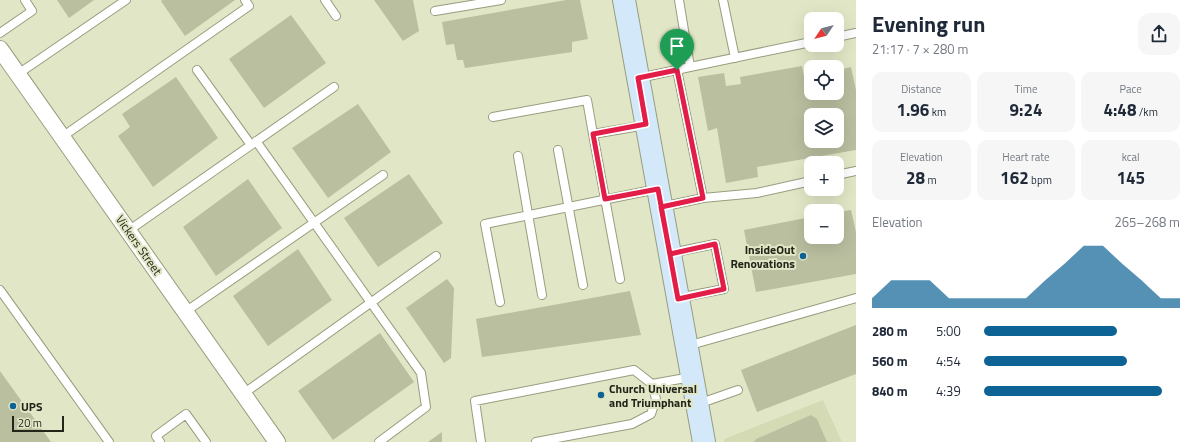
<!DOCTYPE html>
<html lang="en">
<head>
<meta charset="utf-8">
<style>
	:root { --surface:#fff; --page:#f6f6f7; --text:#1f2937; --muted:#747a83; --accent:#0e6395 }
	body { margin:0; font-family:"Titillium Web",sans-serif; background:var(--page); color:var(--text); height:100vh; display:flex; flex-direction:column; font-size:15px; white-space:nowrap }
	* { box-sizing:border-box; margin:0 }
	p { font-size:13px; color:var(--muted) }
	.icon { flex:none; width:22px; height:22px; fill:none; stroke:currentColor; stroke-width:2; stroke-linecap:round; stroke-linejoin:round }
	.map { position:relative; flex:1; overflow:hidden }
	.panel { display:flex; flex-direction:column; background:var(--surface); width:340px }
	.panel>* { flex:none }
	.needle { width:26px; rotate:235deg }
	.fabs { position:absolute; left:804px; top:12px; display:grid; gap:8px }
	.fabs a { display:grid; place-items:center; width:40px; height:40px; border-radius:8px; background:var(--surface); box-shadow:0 4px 16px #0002; font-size:20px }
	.scale { position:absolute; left:12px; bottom:10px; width:52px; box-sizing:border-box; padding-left:4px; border:2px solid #232519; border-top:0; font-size:11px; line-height:14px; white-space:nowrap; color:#232519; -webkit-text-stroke:3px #e1e7c6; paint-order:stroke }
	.pin { position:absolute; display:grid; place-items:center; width:34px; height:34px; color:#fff; margin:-41px -17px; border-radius:50% 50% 50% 0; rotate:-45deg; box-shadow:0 0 4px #0007 }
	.pin .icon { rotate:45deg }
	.round { display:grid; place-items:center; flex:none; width:42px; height:42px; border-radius:12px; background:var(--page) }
	.overview { display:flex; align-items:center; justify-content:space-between; height:68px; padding:0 16px }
	h1 { font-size:22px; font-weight:700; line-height:30px }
	.metrics { display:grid; grid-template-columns:repeat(3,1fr); gap:6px; height:68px; padding:4px 16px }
	.metrics div { display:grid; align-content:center; border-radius:10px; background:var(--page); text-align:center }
	.metrics b { font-size:17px; font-weight:700 }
	.metrics small { font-size:11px; font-weight:400 }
	.metrics p { font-size:11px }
	.chart { height:112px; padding:8px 16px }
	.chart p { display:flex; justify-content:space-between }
	.chart svg { width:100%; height:72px; margin-top:4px; fill:var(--accent); opacity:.7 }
	ul { padding:0 16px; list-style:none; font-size:13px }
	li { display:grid; grid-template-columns:64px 48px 1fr; align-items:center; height:30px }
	li i { height:10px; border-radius:5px; background:var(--accent) }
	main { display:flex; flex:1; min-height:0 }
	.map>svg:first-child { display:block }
	.built { fill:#d4dbb4 }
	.building { fill:#b9bf9f; fill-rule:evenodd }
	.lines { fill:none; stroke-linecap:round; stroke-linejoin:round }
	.lane-casing { stroke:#979d7e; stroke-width:10 }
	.street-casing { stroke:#979d7e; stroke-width:18 }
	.secondary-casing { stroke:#979d7e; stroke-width:24 }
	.lane { stroke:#fff; stroke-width:8 }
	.street { stroke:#fff; stroke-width:16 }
	.secondary { stroke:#d3e9fa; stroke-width:22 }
	.route-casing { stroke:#fff; stroke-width:8 }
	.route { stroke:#e11d48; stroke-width:5 }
	.poi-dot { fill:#0e6395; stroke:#e1e7c6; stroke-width:1.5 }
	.labels { text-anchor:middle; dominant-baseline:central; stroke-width:4; stroke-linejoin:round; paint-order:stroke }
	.street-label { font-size:12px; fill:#232519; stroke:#e1e7c6 }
	.poi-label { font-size:12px; font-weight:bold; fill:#232519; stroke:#e1e7c6; text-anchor:start }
</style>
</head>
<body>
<main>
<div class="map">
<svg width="856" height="442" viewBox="0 0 856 442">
	<rect width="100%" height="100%" fill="#e1e7c6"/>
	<path class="built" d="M 823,400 L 842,442 L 724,442 L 724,439 Z"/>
	<path class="building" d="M 57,0 L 94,0 L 69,18 Z
		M 162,0 L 235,0 L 185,36 L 161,1 Z
		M 374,0 L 413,0 L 419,31 L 403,41 Z
		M 566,0 L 580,0 L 588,39 L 572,42 L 572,52 L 465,68 L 463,60 L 457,60 L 454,44 L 446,45 L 442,22 Z
		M 291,15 L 326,63 L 264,108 L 229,59 Z
		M 802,66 L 804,76 L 811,74 L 811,93 L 837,93 L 837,70 L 851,67 L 856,90 L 856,150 L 757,167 L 758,177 L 726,183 L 717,128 L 708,131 L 698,77 L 724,73 L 726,86 L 741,84 L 740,77 ZM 811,115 L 837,115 L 837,141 L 811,141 Z
		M 176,77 L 218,138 L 153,187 L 118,136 L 130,127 L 122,114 Z
		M 358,104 L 391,152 L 328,198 L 292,148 Z
		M 409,174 L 443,223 L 378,267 L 344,218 Z
		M 248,179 L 282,228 L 216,276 L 183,227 Z
		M 851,210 L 856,232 L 856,274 L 756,292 L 744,230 L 811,217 L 811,237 L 837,237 L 837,212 Z
		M 298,249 L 332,300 L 268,346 L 233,296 Z
		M 447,279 L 454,288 L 451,358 L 444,363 L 406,308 Z
		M 630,291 L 641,335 L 482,357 L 476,319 Z
		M 856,325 L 856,374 L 757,412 L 741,370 Z
		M 380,333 L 414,382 L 333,440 L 298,391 Z
		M 0,371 L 51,442 L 0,442 Z
		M 811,415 L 817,419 L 827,442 L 754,442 L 756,439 Z
		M 442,432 L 442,442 L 428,442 Z"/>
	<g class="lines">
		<defs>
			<path id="lane" d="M 325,0 L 336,16
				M 723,0 L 735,58
				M 435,11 L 501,0
				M 0,33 L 32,11 L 25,0
				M 837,37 L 856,33
				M 690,67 L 811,42
				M 197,70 L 251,145
				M 18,74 L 126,0
				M 639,78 L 690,67 L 679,0
				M 493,117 L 587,100 L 593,134 L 646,125
				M 593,134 L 620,279
				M 62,137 L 249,6 L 245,0
				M 256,141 L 421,373 L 426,407 L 379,442
				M 558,150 L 583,285
				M 518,156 L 542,295
				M 837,175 L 856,171
				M 703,198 L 757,193 L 811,181
				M 661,207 L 703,198 L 677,70
				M 128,231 L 334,87
				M 671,253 L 715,244 L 724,289 L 678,298
				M 0,290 L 109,442
				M 500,302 L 485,224 L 657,189
				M 185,312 L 383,175
				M 687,346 L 856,298
				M 652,384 L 691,377
				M 243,394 L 436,256
				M 698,404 L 738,390
				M 160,442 L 156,436 L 186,414 L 206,442
				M 481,442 L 475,401 L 634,370 L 652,384 L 656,399 L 651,414 L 632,424 L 536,442"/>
			<path id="street" d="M 0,49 L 277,442"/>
			<path id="secondary" d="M 624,0 L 704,442"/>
		</defs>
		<use href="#lane" class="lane-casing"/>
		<use href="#street" class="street-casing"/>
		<use href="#secondary" class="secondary-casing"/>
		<use href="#lane" class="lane"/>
		<use href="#street" class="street"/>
		<use href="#secondary" class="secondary"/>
	</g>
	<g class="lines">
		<defs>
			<path id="route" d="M 677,70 L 638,78 L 646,124 L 593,134 L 605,199 L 658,189 C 665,226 671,262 678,299 L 724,289 L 715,244 L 670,254 L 661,207 L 703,198 L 677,70"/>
		</defs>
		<use href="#route" class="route-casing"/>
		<use href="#route" class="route"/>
	</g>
	<g class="poi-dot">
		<circle cx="803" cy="256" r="4"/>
		<circle cx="601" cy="395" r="4"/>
		<circle cx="13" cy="406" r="4"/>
	</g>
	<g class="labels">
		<g class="street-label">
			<text transform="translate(139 245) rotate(55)">Vickers Street</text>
		</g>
		<g class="poi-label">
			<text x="795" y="249" text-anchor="end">InsideOut<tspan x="795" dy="14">Renovations</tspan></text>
			<text x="609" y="388">Church Universal<tspan x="609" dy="14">and Triumphant</tspan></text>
			<text x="21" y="406">UPS</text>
		</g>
	</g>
</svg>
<div class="fabs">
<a><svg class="needle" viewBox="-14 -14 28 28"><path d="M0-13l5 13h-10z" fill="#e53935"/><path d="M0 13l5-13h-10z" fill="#747a83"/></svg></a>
<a><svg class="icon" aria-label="locate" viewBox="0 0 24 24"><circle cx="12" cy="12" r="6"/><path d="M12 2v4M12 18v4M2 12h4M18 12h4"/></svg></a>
<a><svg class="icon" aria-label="layers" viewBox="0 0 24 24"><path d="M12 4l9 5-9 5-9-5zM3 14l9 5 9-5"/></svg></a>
<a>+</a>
<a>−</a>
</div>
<div class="scale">20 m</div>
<div class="pin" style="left:677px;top:70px;background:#1e9e55"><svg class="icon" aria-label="arrive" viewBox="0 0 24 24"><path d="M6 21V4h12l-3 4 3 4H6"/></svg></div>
</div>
<section class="panel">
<div class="overview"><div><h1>Evening run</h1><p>21:17 · 7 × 280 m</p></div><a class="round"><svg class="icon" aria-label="share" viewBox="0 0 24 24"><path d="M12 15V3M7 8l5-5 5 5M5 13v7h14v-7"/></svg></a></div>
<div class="metrics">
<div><p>Distance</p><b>1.96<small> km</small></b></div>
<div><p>Time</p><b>9:24</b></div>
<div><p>Pace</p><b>4:48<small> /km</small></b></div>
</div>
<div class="metrics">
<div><p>Elevation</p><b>28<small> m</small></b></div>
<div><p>Heart rate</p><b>162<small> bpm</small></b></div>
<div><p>kcal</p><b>145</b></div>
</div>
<div class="chart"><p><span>Elevation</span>265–268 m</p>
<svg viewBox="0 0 160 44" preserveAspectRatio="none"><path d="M0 44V38L10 27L20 27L30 27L40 38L50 38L60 38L70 38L80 38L90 27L100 17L110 6L120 6L130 17L140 27L150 38L160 38V44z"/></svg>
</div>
<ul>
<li><b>280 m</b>5:00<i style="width:68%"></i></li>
<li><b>560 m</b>4:54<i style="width:73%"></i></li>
<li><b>840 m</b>4:39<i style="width:91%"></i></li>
</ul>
</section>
</main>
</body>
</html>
